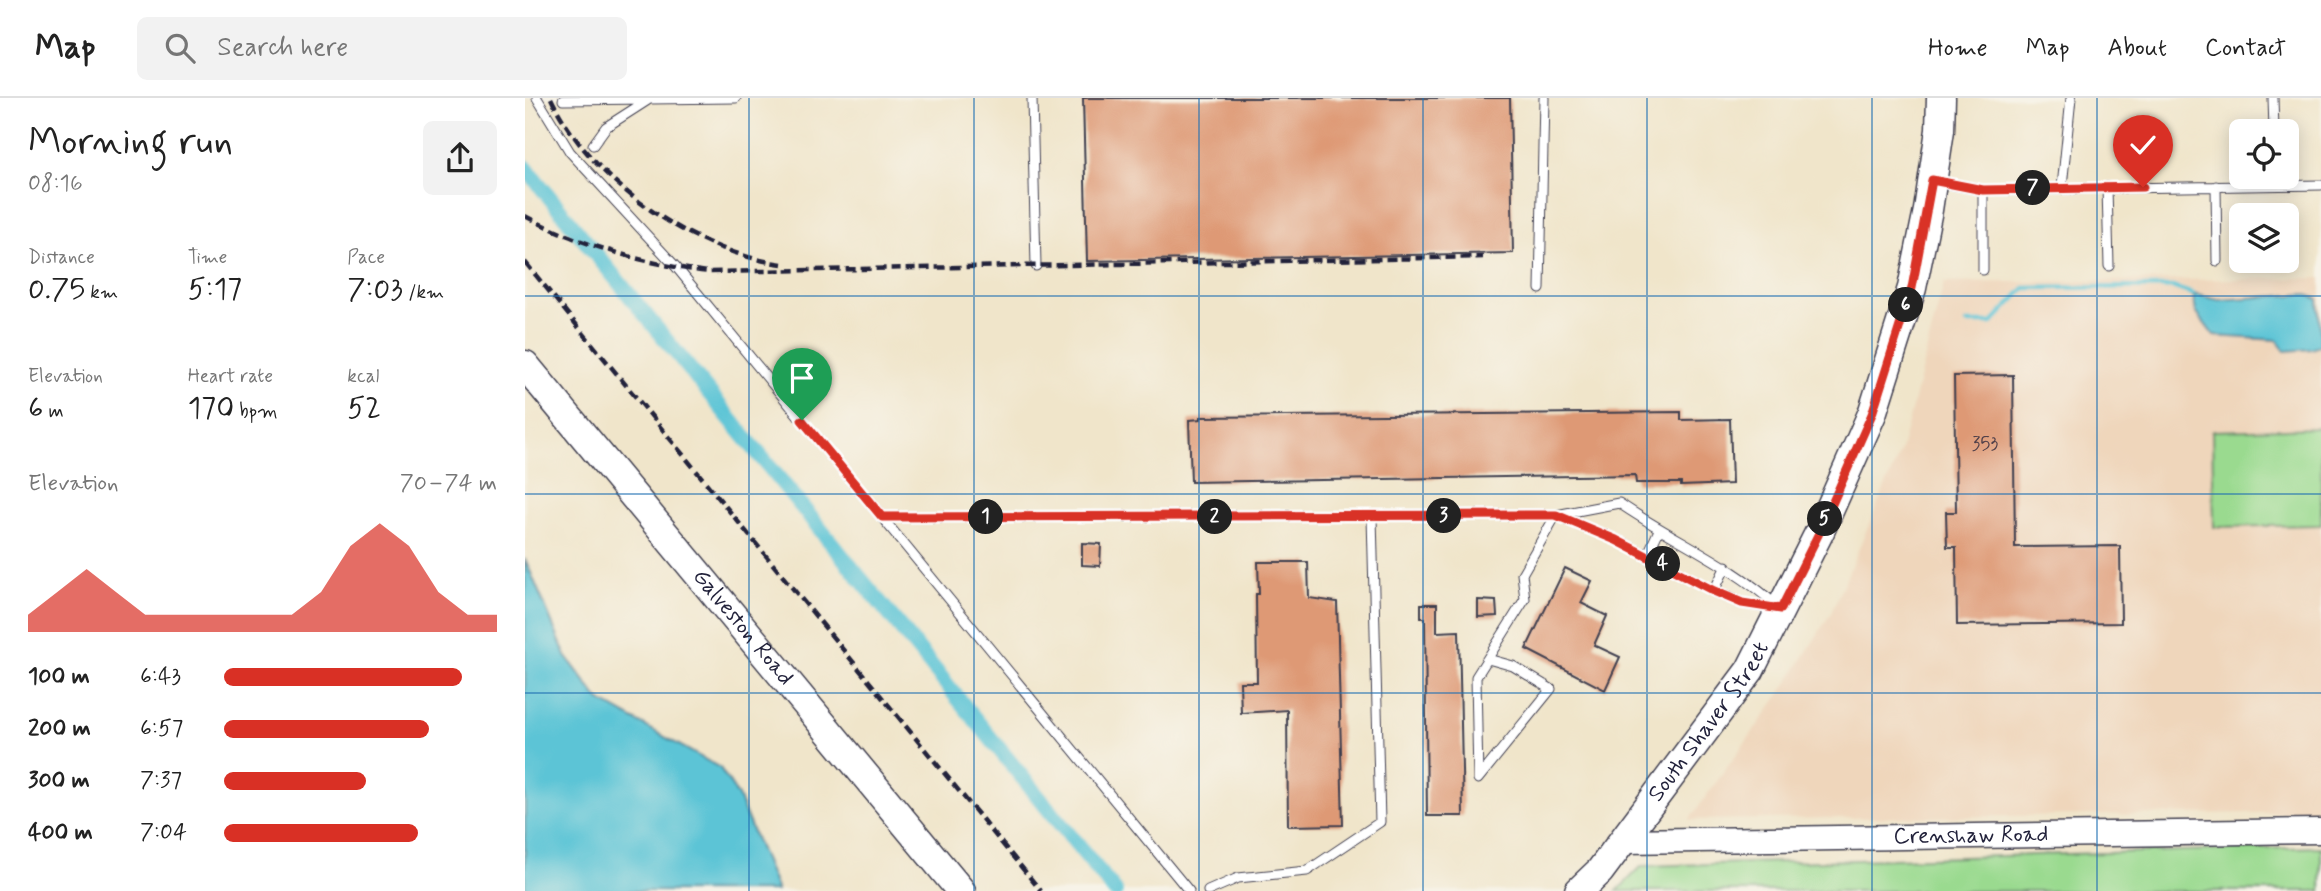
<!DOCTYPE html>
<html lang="en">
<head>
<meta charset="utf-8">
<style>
	:root { --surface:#fff; --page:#f2f2f2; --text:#222; --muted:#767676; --line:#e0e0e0; --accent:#d93025 }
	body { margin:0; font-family:Mynerve,sans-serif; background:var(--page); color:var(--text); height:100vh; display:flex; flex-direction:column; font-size:26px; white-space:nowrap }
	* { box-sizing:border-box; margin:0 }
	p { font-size:23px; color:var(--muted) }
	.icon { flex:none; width:38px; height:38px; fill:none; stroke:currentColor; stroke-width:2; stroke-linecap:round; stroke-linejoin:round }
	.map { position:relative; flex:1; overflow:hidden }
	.drawer { display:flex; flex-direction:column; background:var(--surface); width:525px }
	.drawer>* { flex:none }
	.controls { position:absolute; left:1704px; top:21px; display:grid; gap:14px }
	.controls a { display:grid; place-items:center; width:70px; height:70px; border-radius:10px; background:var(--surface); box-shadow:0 4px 18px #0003; font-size:35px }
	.pin { position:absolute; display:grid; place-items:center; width:60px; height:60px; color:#fff; margin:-72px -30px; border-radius:50% 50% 50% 0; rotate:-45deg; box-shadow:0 0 7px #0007 }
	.pin .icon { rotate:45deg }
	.km { position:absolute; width:35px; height:35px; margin:-18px; border-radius:50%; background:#222; color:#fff; font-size:19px; line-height:35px; text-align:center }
	.round { display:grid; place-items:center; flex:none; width:74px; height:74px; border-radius:10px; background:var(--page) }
	.summary { display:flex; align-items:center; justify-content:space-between; height:119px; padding:0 28px }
	h1 { font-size:38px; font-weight:600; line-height:52px }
	.figures { display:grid; grid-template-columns:repeat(3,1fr); gap:10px; height:119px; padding:7px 28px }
	.figures div { display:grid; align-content:center }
	.figures b { font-size:30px; font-weight:600 }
	.figures small { font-size:19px; font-weight:400 }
	.figures p { font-size:19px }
	.chart { height:196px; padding:14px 28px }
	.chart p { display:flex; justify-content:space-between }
	.chart svg { width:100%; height:126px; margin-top:7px; fill:var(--accent); opacity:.7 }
	ul { padding:0 28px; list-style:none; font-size:23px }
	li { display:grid; grid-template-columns:112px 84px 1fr; align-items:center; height:52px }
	li i { height:18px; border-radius:9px; background:var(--accent) }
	header { display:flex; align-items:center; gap:42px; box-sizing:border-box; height:98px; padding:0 35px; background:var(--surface); border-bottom:2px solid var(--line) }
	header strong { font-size:33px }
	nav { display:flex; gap:38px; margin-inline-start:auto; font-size:24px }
	.search { width:490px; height:63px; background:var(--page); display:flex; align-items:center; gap:18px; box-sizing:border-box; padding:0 24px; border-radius:10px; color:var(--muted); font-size:26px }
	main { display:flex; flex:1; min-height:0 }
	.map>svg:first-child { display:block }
	.built { fill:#efd6bb }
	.green { fill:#9ada8f; stroke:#5e7e65; stroke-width:2 }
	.water { fill:#5bc4d6; stroke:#3e7388; stroke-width:2 }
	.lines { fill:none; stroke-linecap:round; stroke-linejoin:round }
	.stream { stroke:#5bc4d6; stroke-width:4.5 }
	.canal { stroke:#5bc4d6; stroke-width:16 }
	.building { fill:#de9974 }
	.lane-casing { stroke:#413f50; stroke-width:11 }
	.secondary-casing { stroke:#413f50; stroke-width:27 }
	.primary-casing { stroke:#413f50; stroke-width:31 }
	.lane { stroke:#fff; stroke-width:9 }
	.secondary { stroke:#fff; stroke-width:24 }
	.primary { stroke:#fff; stroke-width:28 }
	.rail { stroke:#22223b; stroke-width:4.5; stroke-dasharray:10 5; stroke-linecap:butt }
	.route-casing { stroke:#fff; stroke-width:14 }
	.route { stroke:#d93025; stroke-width:9 }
	.grid { fill:none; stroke:#1f6fb2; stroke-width:2; stroke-opacity:0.55 }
	.labels { text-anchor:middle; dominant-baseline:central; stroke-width:7; stroke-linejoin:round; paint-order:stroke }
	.number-label { font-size:19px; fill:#514049 }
	.street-label { font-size:23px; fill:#22223b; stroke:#f7f3e8 }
</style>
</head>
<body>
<header>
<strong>Map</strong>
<div class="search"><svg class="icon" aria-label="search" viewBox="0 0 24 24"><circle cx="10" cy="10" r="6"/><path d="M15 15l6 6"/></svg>Search here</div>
<nav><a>Home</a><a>Map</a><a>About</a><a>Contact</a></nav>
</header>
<main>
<section class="drawer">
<div class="summary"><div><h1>Morning run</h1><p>08:16</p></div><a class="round"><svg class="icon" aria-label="share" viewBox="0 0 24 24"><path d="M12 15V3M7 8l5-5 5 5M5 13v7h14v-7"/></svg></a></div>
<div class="figures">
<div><p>Distance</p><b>0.75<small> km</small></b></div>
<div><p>Time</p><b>5:17</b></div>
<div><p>Pace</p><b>7:03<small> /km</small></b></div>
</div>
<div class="figures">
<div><p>Elevation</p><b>6<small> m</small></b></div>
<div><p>Heart rate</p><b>170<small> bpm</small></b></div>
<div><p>kcal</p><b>52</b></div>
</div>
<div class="chart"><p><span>Elevation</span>70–74 m</p>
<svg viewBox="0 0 160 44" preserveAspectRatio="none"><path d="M0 44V38L10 30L20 22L30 30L40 38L50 38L60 38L70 38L80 38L90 38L100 30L110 14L120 6L130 14L140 30L150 38L160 38V44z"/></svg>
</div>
<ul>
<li><b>100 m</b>6:43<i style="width:87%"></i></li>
<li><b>200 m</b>6:57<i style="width:75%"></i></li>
<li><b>300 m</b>7:37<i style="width:52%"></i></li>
<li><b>400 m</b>7:04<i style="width:71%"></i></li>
</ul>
</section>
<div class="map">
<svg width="1796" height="793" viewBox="0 0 1796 793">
	<rect width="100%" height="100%" fill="#f7f3e8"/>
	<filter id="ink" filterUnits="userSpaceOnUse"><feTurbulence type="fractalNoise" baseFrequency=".0143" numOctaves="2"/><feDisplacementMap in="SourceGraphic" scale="14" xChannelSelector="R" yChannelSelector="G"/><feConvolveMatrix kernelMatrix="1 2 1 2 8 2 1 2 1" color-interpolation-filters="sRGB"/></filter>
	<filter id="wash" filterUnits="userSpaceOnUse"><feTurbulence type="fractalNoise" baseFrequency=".00686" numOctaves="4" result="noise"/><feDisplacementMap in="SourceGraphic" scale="28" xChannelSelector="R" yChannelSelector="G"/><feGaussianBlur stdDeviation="1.57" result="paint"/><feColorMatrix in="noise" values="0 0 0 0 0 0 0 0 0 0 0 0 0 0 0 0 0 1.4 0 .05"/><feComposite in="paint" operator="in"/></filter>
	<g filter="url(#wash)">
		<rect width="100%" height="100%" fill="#f0e5ca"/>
		<path class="built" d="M 1796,180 L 1796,714 L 1164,722 L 1256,595 L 1306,515 L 1376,352 L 1419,185 Z"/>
		<path class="green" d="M 1796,330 L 1796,427 L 1689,429 L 1687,333 Z
			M 1796,749 L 1796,793 L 1092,793 L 1117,768 Z"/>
		<path class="water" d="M 1668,196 L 1694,202 L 1780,196 L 1793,201 L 1796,247 L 1787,251 L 1760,253 L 1752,242 L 1689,238 L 1671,214 Z
			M 0,461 L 41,558 L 74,602 L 195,670 L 213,698 L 252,793 L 0,793 Z"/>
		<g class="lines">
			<path class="stream" d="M 1442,225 L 1467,225 L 1500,190 L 1647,189 L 1668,196"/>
			<path class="canal" d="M 0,69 L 590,793"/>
		</g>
		<g id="blocks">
			<path class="building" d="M 558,0 L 985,0 L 988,155 L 562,163 Z
				M 1488,277 L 1490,449 L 1595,448 L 1596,525 L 1432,527 L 1431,449 L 1422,449 L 1421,414 L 1431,414 L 1429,278 Z
				M 1156,314 L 1156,322 L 1205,321 L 1207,386 L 1156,388 L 1156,385 L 1111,385 L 1110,377 L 666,384 L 664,322 L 676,321 L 676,319 Z
				M 557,445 L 576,446 L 575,468 L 557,467 Z
				M 733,464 L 783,464 L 784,500 L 812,504 L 818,727 L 763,728 L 762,612 L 716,615 L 715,584 L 732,584 L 731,496 L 734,496 Z
				M 1040,470 L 1067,483 L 1056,505 L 1082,518 L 1069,547 L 1095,559 L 1080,592 L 1001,551 Z
				M 953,502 L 971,503 L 972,518 L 953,519 Z
				M 896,506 L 912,506 L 912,534 L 934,533 L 938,718 L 902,718 L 900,520 L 896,520 Z"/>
		</g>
	</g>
	<g filter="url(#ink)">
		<use href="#blocks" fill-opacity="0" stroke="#413f50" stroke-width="2"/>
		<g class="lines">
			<defs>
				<path id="lane" d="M 12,0 L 45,54 L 152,170 L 664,793
					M 507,0 L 511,168
					M 1748,0 L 1749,33
					M 38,2 L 211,0
					M 68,47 L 81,29 L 123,2
					M 1410,83 L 1458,92 L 1796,87
					M 1691,88 L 1692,163
					M 1537,89 L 1546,0
					M 1582,89 L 1584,168
					M 1458,92 L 1458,172
					M 1015,191 L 1019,0
					M 1031,417 L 1092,442 L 1189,493 L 1217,505 L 1251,511
					M 357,419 L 1031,417 L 1094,405 C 1146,441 1205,465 1252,508
					M 1122,458 L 1134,432
					M 1189,493 L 1201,468
					M 963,561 L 988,568 L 1026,591 L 953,681 L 951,579 L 1000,501 L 997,476 L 1031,417
					M 683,793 L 713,780 L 782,773 L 855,724 L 847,419"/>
				<g id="secondary">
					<path id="s1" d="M 1098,743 L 1796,733"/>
				</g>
				<g id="primary">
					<path id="s2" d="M 0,267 L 436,793"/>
					<path id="s3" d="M 1054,793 L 1075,773 L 1225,572 L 1295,433 L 1347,316 L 1387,190 L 1403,112 L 1415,32 L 1416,0"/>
				</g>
			</defs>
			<use href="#lane" class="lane-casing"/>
			<use href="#secondary" class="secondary-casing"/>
			<use href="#primary" class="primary-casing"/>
			<use href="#lane" class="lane"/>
			<use href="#secondary" class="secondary"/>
			<use href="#primary" class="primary"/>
			<path class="rail" d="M 26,0 C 65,83 167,154 257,166
				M 0,118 C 55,147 123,167 184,174 L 958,159
				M 0,164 L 516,793"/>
		</g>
	</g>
	<g class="lines" filter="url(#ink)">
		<defs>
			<path id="route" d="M 277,322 L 357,419 L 1031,417 L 1091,442 L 1189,493 L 1217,505 L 1256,511 L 1295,433 L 1347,316 L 1387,190 L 1407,82 L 1458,92 L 1618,89"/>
		</defs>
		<use href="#route" class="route-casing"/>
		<use href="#route" class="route"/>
	</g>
	<path class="grid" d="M 224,0 L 224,793M 449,0 L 449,793M 674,0 L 674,793M 898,0 L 898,793M 1122,0 L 1122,793M 1347,0 L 1347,793M 1572,0 L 1572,793M 0,198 L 1796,198M 0,396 L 1796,396M 0,595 L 1796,595"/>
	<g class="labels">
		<g class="number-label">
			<text x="1460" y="346">353</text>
		</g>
		<g class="street-label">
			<text stroke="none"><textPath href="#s2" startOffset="341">Galveston Road</textPath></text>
			<text stroke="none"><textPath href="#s3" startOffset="214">South Shaver Street</textPath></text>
			<text stroke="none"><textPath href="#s1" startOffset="348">Crenshaw Road</textPath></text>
		</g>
	</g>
</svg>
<div class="controls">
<a><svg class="icon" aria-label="locate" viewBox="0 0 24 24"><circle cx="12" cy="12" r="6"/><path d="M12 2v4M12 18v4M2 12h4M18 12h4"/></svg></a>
<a><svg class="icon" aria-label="layers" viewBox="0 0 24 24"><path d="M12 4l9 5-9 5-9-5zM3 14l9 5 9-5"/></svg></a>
</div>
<div class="pin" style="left:277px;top:322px;background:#1e9e55"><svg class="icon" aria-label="arrive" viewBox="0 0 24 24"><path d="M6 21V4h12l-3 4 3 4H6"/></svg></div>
<div class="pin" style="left:1618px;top:89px;background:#d93025"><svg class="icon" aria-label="check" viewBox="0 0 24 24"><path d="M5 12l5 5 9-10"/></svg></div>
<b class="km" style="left:461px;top:419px">1</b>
<b class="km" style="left:690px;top:419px">2</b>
<b class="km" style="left:919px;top:418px">3</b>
<b class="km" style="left:1138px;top:466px">4</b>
<b class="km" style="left:1300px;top:421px">5</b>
<b class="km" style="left:1381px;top:207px">6</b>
<b class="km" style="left:1508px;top:90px">7</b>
</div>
</main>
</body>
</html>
